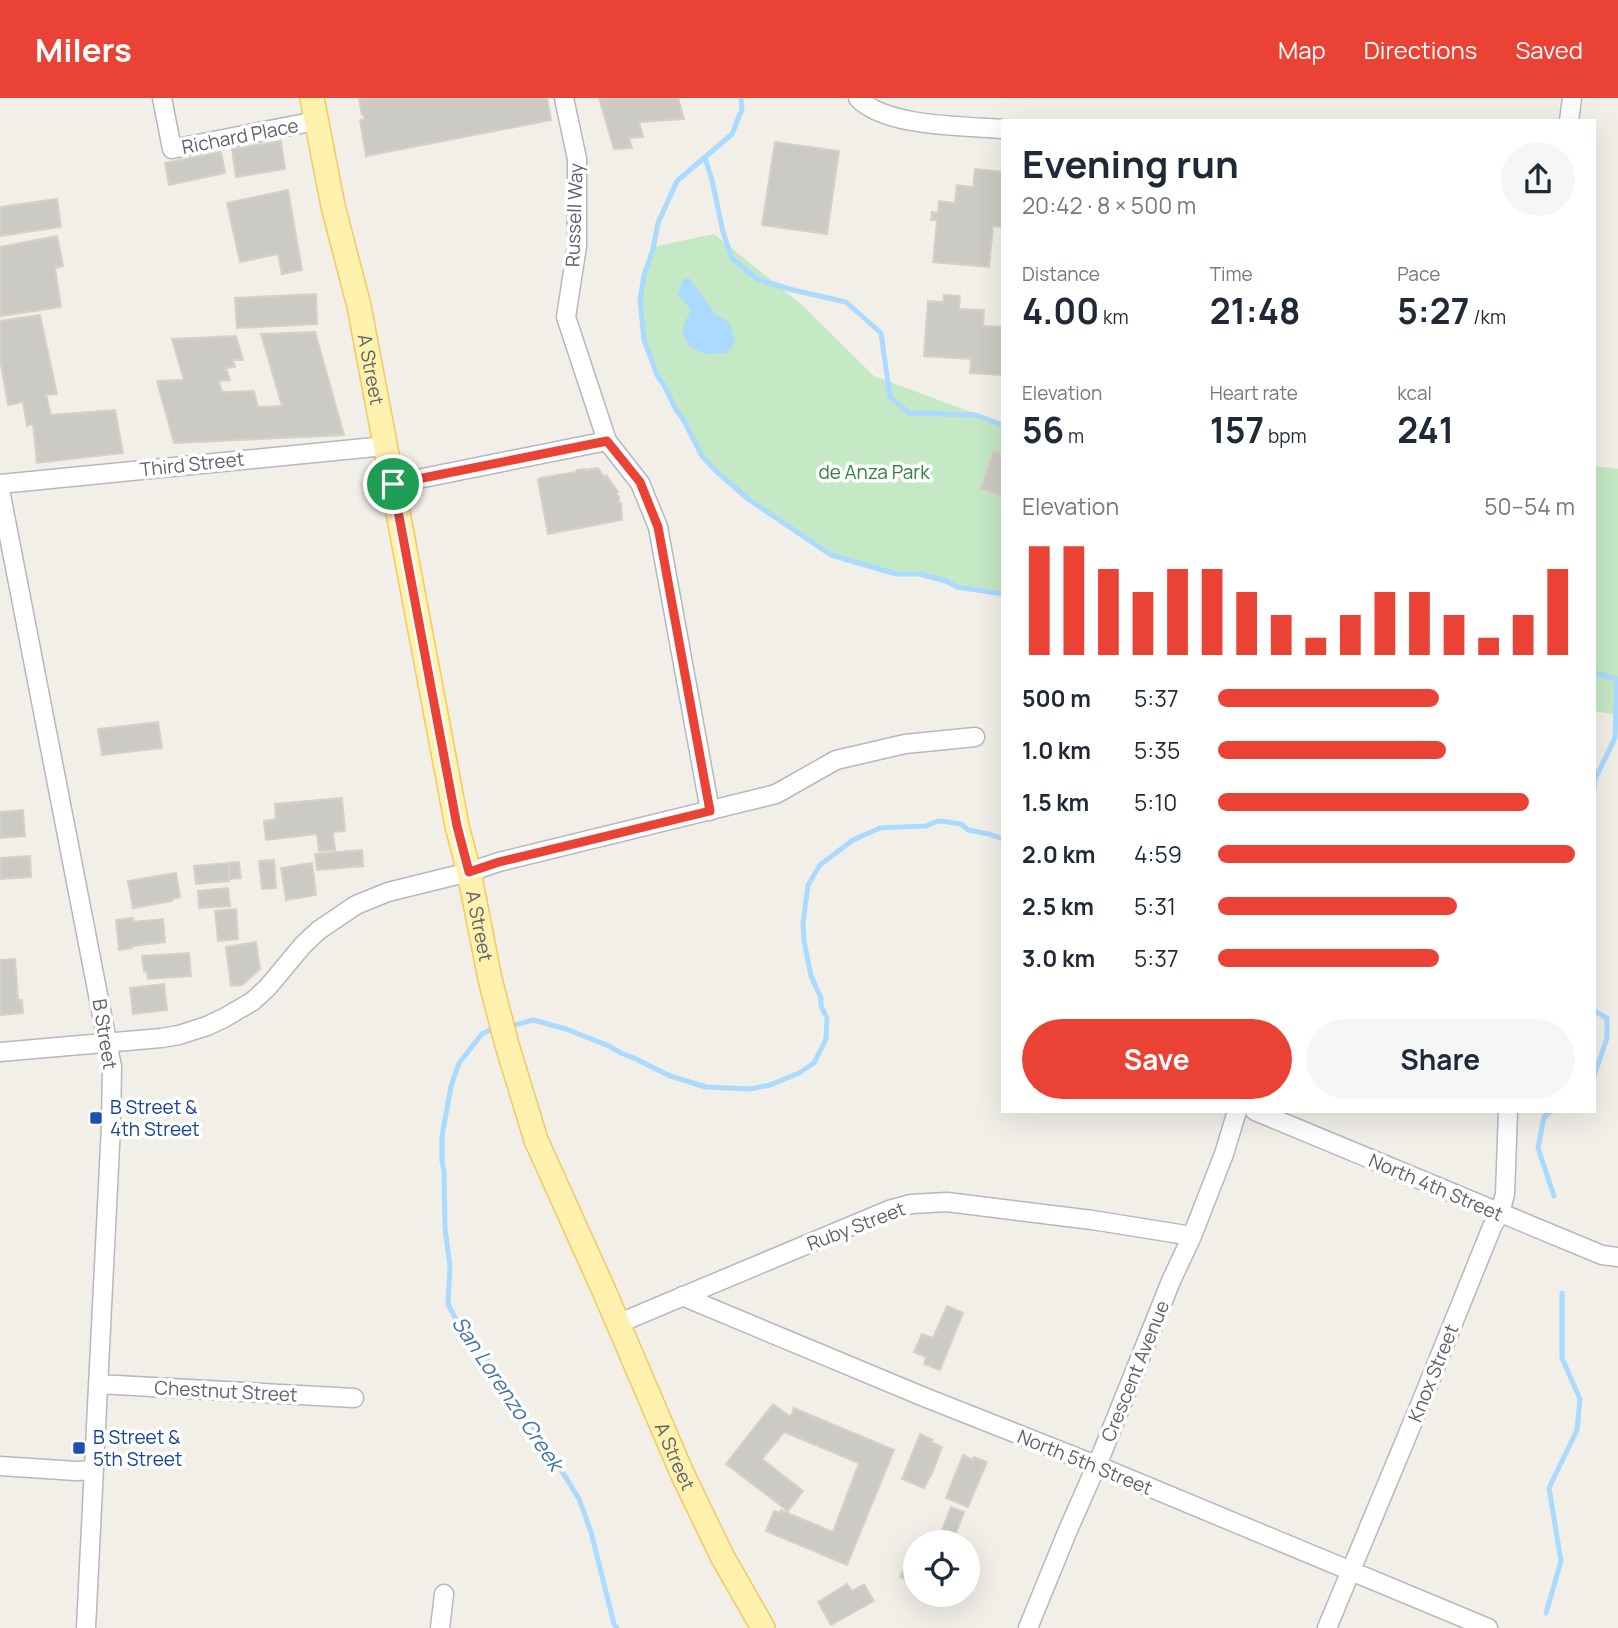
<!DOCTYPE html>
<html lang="en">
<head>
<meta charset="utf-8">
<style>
	:root { --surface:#fff; --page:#f6f6f7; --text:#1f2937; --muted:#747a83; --accent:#ea4335 }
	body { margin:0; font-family:Manrope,sans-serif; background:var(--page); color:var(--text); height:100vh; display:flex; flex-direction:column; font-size:26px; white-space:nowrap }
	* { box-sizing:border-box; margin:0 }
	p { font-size:23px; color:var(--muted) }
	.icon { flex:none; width:38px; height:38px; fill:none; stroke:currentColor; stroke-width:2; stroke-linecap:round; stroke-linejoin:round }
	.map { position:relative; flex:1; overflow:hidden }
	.sheet { position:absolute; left:1001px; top:21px; width:595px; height:994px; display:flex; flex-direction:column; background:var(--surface); border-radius:0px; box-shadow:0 7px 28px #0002 }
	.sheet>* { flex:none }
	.fabs { position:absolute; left:903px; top:1432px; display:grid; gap:14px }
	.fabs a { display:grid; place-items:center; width:77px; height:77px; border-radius:50%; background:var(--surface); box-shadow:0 7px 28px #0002; font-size:35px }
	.pin { position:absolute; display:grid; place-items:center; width:60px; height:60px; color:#fff; margin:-30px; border:4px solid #fff; border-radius:50%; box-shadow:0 2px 7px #0007 }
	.round { display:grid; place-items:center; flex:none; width:74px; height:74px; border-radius:37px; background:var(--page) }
	.summary { display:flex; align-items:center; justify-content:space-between; height:119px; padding:0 21px }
	h1 { font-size:38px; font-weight:700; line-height:52px }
	.figures { display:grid; grid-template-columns:repeat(3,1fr); gap:10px; height:119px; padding:7px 21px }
	.figures div { display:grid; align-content:center }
	.figures b { font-size:35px; font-weight:700 }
	.figures small { font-size:19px; font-weight:400 }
	.figures p { font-size:19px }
	.chart { height:196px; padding:14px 21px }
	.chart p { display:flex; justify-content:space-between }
	.chart svg { width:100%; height:126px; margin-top:7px; stroke:var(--accent); stroke-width:6 }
	.button { display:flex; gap:14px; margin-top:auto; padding:14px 21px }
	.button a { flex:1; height:80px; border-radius:42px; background:var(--accent); color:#fff; font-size:28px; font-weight:700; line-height:80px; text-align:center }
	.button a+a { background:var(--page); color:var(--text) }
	ul { padding:0 21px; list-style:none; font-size:23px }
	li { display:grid; grid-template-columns:112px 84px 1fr; align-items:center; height:52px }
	li i { height:18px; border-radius:9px; background:var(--accent) }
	header { display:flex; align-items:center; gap:42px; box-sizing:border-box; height:98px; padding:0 35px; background:var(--accent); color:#fff }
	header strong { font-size:33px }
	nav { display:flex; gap:38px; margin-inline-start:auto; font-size:24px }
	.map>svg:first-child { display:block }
	.green { fill:#c5e8c5 }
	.water { fill:#aadaff }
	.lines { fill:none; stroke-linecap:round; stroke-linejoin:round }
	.stream { stroke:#aadaff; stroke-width:5 }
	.building { fill:#cccac5; stroke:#d6d1c6; stroke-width:2 }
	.minor-casing { stroke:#b5b8bc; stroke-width:21 }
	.major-casing { stroke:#f2c960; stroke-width:26 }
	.minor { stroke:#fff; stroke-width:18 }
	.major { stroke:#fff2af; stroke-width:23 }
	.route-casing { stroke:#fff; stroke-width:14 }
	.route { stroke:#ea4335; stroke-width:9 }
	.transit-dot { fill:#1a4fb4; stroke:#fff; stroke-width:2.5 }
	.labels { text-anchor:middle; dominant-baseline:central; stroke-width:7; stroke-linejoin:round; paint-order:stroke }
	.street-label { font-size:19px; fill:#5f6368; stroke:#fff }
	.park-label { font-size:19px; fill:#348238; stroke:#fff }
	.transit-label { font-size:19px; fill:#164399; stroke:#fff; text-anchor:start }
	.water-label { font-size:21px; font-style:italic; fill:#4174aa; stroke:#fff }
</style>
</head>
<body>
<header>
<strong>Milers</strong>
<nav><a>Map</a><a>Directions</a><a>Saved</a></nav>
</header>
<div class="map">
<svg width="1618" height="1530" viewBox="0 0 1618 1530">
	<rect width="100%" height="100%" fill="#f1efe8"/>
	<path class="green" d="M 714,136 L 802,207 L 874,278 L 1003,326 L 1003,496 L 957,489 L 946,483 L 920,476 L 896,476 L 831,457 L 748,401 L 715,372 L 702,358 L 683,321 L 676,312 L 664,287 L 656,277 L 647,253 L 642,230 L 640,202 L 644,177 L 653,149 Z
		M 1594,368 L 1618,371 L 1618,617 L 1594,613 Z"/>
	<path class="water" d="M 689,180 L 716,217 L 730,225 L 735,244 L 727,255 L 707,256 L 691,250 L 683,238 L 684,226 L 691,212 L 678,197 L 683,181 Z"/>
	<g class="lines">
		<path class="stream" d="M 741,0 L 742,11 L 732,36 L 677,83 L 658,125 L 653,151 L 644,177 L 640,202 L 644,242 L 657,277 L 664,287 L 676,312 L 683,321 L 702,358 L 715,372 L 748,401 L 831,457 L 896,476 L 920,476 L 946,483 L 957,489 L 1003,496
			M 705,60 L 712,82 L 723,134 L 732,160 L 757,181 L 793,192 L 846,204 L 881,235 L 890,299 L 909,315 L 976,317 L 1003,327
			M 1594,575 L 1617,581
			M 1594,690 L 1595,681 L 1615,640 L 1617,581
			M 1594,913 L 1607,920 L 1607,940 L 1594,978
			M 507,929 L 533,922 L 566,931 L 609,948 L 621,955 L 636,961 L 670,978 L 706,989 L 750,991 L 770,987 L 799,975 L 814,965 L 826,941 L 827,920 L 821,908 L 821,900 L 811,878 L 804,843 L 803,825 L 808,787 L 820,767 L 853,742 L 880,730 L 926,728 L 938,723 L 948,724 L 961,726 L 968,732 L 989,736 L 1003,741
			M 498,931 L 490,932 L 482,936 L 459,965 L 451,988 L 442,1038 L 442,1063 L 444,1073 L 445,1131 L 450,1168 L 448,1206 L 463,1235 L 472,1247 L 484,1258 L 500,1279 L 507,1294 L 541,1339 L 579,1401 L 591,1434 L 614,1526 L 617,1530
			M 1551,1013 L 1544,1019 L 1538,1050 L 1554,1098
			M 1546,1515 L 1561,1463 L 1549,1390 L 1577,1332 L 1580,1301 L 1562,1260 L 1562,1195"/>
	</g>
	<path class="building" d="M 359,0 L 547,0 L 551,22 L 366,58 L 360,22 L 365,21 L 364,17 L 362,17 Z
		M 599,0 L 678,0 L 684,21 L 639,24 L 643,39 L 629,40 L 632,50 L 614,51 Z
		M 281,43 L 285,71 L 236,79 L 232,51 Z
		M 775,44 L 839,53 L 827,136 L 762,127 Z
		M 221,54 L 225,75 L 169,87 L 165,65 Z
		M 975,71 L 1003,74 L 1003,129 L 993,128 L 989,169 L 933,164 L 937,122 L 931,122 L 932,114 L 938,115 L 939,103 L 955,105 L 957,87 L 973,89 Z
		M 288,92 L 302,172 L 282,176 L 278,156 L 240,164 L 227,105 Z
		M 57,101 L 61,129 L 0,138 L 0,109 Z
		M 57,138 L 63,168 L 55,170 L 61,209 L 1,218 L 0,149 Z
		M 316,196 L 317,226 L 237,230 L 235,200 Z
		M 944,197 L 960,198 L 959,211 L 984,212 L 983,228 L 1003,229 L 1003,277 L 970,275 L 971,261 L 924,258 L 928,203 L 943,204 Z
		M 40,217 L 57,296 L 46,297 L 51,317 L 115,312 L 123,355 L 37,365 L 33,326 L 27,328 L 23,304 L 8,307 L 0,261 L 0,223 Z
		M 315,234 L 344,337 L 174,345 L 157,283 L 184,282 L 172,241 L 236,238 L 243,262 L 233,262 L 235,269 L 226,270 L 230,282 L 219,283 L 222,294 L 254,293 L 258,309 L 282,308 L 261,236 Z
		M 993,353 L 1003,356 L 1003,398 L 981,391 Z
		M 598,370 L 604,379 L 606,377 L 618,394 L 616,395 L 619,399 L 619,405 L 621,405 L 622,422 L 548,436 L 538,382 L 540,380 L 577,374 L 577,372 L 584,371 L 584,372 Z
		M 158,624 L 162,650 L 102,657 L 98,631 Z
		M 342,700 L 345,733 L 333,734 L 335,752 L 319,753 L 317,736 L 266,742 L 264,723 L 276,721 L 275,706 Z
		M 23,712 L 25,738 L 0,740 L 0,714 Z
		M 362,752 L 363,768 L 317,772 L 315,756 Z
		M 30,758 L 31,779 L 0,781 L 0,760 Z
		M 274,762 L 276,790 L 262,791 L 259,763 Z
		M 239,764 L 241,780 L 230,781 L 229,765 Z
		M 228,765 L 229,783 L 196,786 L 194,768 Z
		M 312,765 L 316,797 L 286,802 L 281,770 Z
		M 176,775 L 180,799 L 172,801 L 172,803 L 133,810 L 128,783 Z
		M 228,790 L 230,808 L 199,810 L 198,793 Z
		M 236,811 L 238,841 L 218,843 L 215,813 Z
		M 133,820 L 133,824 L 163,821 L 165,844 L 132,848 L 132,850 L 119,852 L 116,822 Z
		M 256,844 L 260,871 L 242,887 L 231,888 L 226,849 Z
		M 189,855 L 191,878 L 148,881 L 147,873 L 144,874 L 142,858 Z
		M 15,861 L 18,902 L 22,902 L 23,915 L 0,917 L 0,862 Z
		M 164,886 L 167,912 L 133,916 L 130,890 Z
		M 947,1208 L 963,1215 L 940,1272 L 924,1266 L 926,1259 L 914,1254 L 922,1236 L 933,1240 Z
		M 773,1306 L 791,1319 L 794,1310 L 894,1352 L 847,1467 L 766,1433 L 774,1413 L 780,1415 L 781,1412 L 833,1434 L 859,1365 L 784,1334 L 762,1361 L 803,1393 L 788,1413 L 726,1366 Z
		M 920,1336 L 933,1342 L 931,1344 L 942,1349 L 931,1378 L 930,1378 L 924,1390 L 902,1381 Z
		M 963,1357 L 973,1362 L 974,1359 L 987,1364 L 968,1409 L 946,1400 Z
		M 951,1409 L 964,1414 L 954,1440 L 941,1435 Z
		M 915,1448 L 915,1485 L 900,1479 Z
		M 847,1486 L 852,1493 L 864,1486 L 874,1503 L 831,1527 L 818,1504 Z"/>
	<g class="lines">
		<defs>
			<path id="minor" d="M 162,0 L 172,51 L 316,23
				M 564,0 L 577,61 L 577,148 L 566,219 L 607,343 L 640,385 L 658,429 L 710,713
				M 858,0 C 885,29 964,28 1003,31
				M 1569,23 L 1572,0
				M 0,386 L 385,348
				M 393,386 L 607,343
				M 0,392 L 112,969 L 111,1028 L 86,1530
				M 0,954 L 161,940 L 179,937 L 207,928 L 224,920 L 253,903 L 268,889 L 303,847 L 319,832 L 356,807 L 388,794 L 469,774 L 499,764 L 776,696 L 836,662 L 905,646 L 975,639
				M 1255,1013 L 1602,1157 L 1618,1159
				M 682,1198 L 924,1299 L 1096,1367 L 1488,1530
				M 617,1226 L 889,1112 L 911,1106 L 947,1104 L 1092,1122 L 1192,1138
				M 98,1286 L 354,1300
				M 0,1368 L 76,1373 L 94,1372
				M 440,1530 L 444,1496
				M 1028,1530 L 1068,1432 L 1102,1355 L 1171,1183 L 1192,1138 L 1224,1056 L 1237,1013
				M 1327,1530 L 1422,1302 L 1492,1129 L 1500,1115 L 1505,1096 L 1508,1013"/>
			<g id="major">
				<path id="s1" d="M 312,0 L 333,108 L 359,208 L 457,728 L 469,774 L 490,881 L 507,947 L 536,1042 L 605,1195 L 682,1375 L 722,1458 L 763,1530"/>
			</g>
		</defs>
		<use href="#minor" class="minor-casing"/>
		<use href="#major" class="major-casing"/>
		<use href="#minor" class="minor"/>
		<use href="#major" class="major"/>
	</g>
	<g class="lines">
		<defs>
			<path id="route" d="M 607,343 L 640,384 L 658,429 L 710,713 L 499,764 L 469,774 L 457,728 L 393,386 Z"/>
		</defs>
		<use href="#route" class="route-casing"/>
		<use href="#route" class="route"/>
	</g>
	<g class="transit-dot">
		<rect x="89" y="1013" width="14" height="14" rx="3.5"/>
		<rect x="72" y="1343" width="14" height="14" rx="3.5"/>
	</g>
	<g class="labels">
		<g class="street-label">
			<text transform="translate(240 38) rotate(-11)">Richard Place</text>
			<text transform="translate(574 117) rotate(-88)">Russell Way</text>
			<text stroke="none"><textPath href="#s1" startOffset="278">A Street</textPath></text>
			<text transform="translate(192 366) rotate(-6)">Third Street</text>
			<text stroke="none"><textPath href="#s1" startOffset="845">A Street</textPath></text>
			<text transform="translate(105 936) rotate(81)">B Street</text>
			<text transform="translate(1436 1089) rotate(23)">North 4th Street</text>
			<text transform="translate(856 1128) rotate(-21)">Ruby Street</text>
			<text transform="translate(1135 1273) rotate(-68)">Crescent Avenue</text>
			<text transform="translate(1433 1275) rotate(-68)">Knox Street</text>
			<text transform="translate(226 1293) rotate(3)">Chestnut Street</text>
			<text stroke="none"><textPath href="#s1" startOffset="1412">A Street</textPath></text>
			<text transform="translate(1085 1364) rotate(22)">North 5th Street</text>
		</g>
		<g class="park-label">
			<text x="874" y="374">de Anza Park</text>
		</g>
		<g class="transit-label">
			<text x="110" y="1009">B Street &amp;<tspan x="110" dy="22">4th Street</tspan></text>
			<text x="93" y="1339">B Street &amp;<tspan x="93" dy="22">5th Street</tspan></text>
		</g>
		<g class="water-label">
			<text transform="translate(508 1295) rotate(56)">San Lorenzo Creek</text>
		</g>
	</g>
</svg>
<div class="fabs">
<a><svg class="icon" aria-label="locate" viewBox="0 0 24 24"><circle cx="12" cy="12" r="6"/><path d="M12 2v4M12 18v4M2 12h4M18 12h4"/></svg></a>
</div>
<div class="pin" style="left:393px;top:386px;background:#1e9e55"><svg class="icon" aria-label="arrive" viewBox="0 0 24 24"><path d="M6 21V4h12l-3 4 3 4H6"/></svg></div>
<section class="sheet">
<div class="summary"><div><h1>Evening run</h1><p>20:42 · 8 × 500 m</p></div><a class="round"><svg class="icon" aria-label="share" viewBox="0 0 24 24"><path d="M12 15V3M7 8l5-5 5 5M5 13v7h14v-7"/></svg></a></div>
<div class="figures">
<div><p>Distance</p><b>4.00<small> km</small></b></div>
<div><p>Time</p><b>21:48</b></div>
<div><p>Pace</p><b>5:27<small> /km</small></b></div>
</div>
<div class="figures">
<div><p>Elevation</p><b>56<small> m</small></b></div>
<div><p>Heart rate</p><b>157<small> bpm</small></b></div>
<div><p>kcal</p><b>241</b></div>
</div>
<div class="chart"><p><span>Elevation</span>50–54 m</p>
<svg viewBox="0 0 160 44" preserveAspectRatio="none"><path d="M5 44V6M15 44V6M25 44V14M35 44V22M45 44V14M55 44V14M65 44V22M75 44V30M85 44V38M95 44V30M105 44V22M115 44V22M125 44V30M135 44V38M145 44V30M155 44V14"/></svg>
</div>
<ul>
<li><b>500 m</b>5:37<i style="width:62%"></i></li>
<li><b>1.0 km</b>5:35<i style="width:64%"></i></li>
<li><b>1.5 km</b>5:10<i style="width:87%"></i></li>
<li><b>2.0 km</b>4:59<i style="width:100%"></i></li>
<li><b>2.5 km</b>5:31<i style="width:67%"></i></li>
<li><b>3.0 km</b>5:37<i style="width:62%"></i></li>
</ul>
<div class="button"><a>Save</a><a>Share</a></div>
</section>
</div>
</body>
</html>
